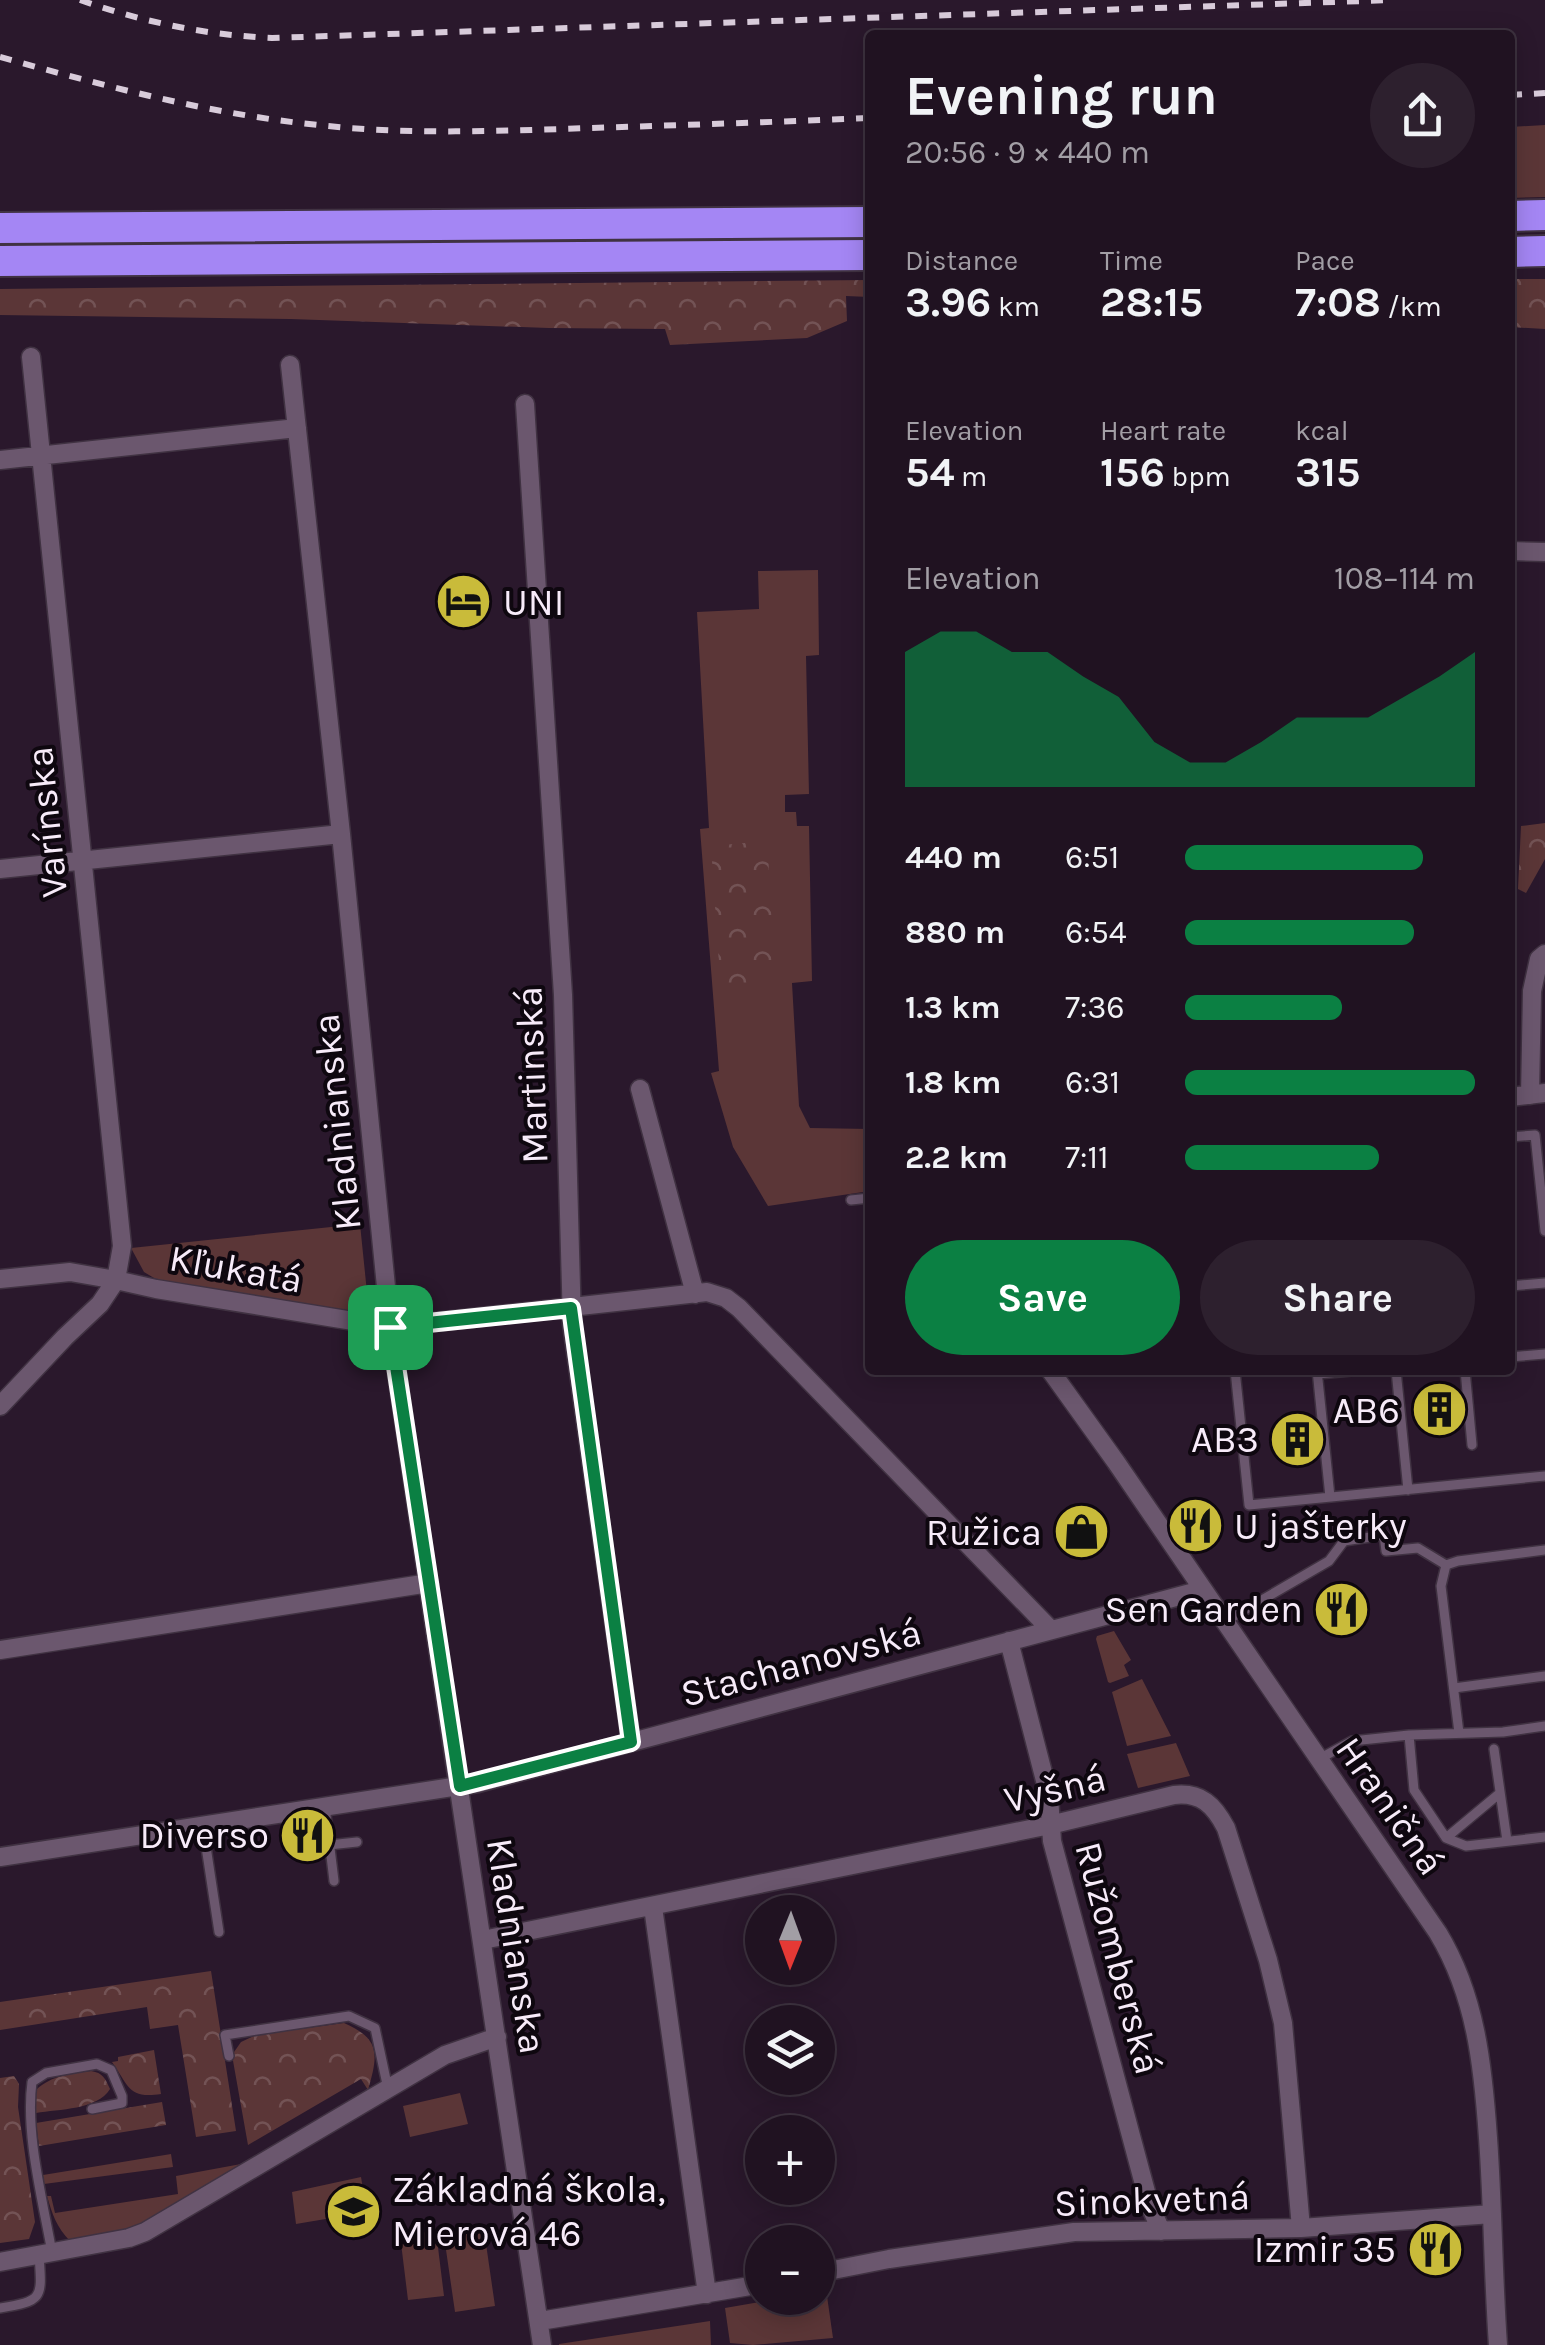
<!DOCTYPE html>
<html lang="en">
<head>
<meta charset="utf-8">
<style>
	:root { --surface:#201221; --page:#2d202e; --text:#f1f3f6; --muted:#a29ea5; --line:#3d323f; --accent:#0b8043 }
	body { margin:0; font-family:Karla,sans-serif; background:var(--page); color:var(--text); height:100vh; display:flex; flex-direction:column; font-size:38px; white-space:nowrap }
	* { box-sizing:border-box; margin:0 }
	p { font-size:32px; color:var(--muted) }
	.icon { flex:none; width:55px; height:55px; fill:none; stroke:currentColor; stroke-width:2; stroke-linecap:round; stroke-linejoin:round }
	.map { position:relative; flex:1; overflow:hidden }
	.panel { position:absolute; left:865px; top:30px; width:650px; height:1345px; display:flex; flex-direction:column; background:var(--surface); border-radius:10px; box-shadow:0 5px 25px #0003,0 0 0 2px var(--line) }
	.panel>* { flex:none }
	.needle { width:65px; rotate:181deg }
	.buttons { position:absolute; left:745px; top:1895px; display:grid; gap:20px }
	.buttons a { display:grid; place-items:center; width:90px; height:90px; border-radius:50%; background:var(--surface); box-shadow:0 5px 25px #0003,0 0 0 2px var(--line); font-size:50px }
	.pin { position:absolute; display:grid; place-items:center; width:85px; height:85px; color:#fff; margin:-42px; border-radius:20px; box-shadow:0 5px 15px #0006 }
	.round { display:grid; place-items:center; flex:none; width:105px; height:105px; border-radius:52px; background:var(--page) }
	.headline { display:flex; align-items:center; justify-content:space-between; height:170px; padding:0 40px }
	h1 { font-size:55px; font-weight:700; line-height:75px }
	.figures { display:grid; grid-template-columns:repeat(3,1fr); gap:15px; height:170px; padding:10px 40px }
	.figures div { display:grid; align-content:center }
	.figures b { font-size:42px; font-weight:700 }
	.figures small { font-size:28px; font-weight:400 }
	.figures p { font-size:28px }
	.chart { height:280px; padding:20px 40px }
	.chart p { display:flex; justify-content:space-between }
	.chart svg { width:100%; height:180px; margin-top:10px; fill:var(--accent); opacity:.7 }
	.button { display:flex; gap:20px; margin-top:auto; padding:20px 40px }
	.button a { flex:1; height:115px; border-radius:60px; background:var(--accent); color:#fff; font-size:40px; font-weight:700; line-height:115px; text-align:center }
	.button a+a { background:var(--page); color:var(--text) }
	ul { padding:0 40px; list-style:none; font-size:32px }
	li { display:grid; grid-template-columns:160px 120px 1fr; align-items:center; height:75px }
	li i { height:25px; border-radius:12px; background:var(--accent) }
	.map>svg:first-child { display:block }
	.grass { fill:#5b3637 }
	.forest { fill:url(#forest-crowns) }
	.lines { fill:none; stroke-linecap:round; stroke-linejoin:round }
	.lane-casing { stroke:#403242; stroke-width:12 }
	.street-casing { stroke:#403242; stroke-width:21 }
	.highway-casing { stroke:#403242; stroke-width:34 }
	.lane { stroke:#6b576e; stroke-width:9 }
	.street { stroke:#6b576e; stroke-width:18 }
	.highway { stroke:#a486f4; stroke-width:30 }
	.rail { stroke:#d8cbda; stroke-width:6; stroke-dasharray:12 12; stroke-linecap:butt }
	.route-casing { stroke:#fff; stroke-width:20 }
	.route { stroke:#0b8043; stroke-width:12 }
	.labels { text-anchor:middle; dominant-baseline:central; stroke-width:8; stroke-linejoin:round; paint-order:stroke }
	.poi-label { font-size:38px; fill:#f7ebf9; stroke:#0e070f; text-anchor:end }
	.street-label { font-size:38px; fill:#f7ebf9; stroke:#0e070f }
</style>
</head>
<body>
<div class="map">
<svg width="1545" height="2345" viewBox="0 0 1545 2345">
	<defs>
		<pattern id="forest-crowns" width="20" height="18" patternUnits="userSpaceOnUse" patternTransform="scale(2.5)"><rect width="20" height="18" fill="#5b3637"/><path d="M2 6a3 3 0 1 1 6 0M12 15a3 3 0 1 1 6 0" fill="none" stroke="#735355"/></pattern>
	</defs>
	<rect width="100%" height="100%" fill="#2a182c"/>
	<path class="grass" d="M 1545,125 L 1545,197 L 1510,198 L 1510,127 Z
		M 818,570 L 819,655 L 806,656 L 809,794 L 785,795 L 785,812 L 796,812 L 797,826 L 809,826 L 812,981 L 792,983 L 799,1106 L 810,1128 L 870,1129 L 870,1191 L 768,1206 L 733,1147 L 711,1073 L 719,1071 L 700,829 L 709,828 L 697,612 L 759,609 L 758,571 Z
		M 360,1224 L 369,1312 L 359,1312 L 159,1281 L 144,1272 L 131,1248 Z
		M 1114,1631 L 1131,1660 L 1124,1665 L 1129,1676 L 1110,1683 L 1108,1682 L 1096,1639 L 1097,1636 Z
		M 1142,1679 L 1171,1736 L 1127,1746 L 1112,1692 Z
		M 1176,1743 L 1190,1776 L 1138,1788 L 1127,1754 Z
		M 460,2093 L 468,2124 L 410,2137 L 403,2106 Z
		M 171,2154 L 173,2167 L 44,2184 L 43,2175 Z
		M 241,2164 L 140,2224 L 111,2235 L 70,2241 C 57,2228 52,2214 47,2196 L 51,2196 L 55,2213 L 178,2194 L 176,2176 Z
		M 361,2177 L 367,2212 L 296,2224 L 292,2192 Z
		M 484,2230 L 495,2306 L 455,2312 L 444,2236 Z
		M 436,2231 L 444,2296 L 408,2300 L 400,2235 Z
		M 826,2289 L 833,2338 L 753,2345 L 730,2343 L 725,2308 L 782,2298 L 818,2298 L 818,2291 Z
		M 710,2321 L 711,2345 L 559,2345 L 559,2344 Z"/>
	<path class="forest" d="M 1510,279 L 1545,279 L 1545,329 L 1510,327 Z
		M 870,280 L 870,297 L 846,296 L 847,321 L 807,338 L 670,345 L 665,329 L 549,328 L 291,319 L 0,315 L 0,289 Z
		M 1545,823 L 1545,859 L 1526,893 L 1518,889 L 1521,826 Z
		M 767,841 L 777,989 L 721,994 L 711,846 Z
		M 211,1971 L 236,2131 L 196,2137 L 178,2025 L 150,2029 L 147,2007 L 0,2030 L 0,2002 Z
		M 344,2023 C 381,2039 378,2055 368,2090 L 361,2079 L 248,2145 L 232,2055 L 241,2042 L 256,2035 Z
		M 154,2050 L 161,2094 C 128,2099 129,2086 112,2062 L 118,2061 L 118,2057 Z
		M 91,2071 C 103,2073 105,2078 110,2089 C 97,2110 59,2109 36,2113 L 36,2090 C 52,2075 70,2074 91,2071 Z
		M 14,2076 L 19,2084 L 18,2107 L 35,2222 L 29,2239 L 0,2243 L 0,2078 Z
		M 162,2102 L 166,2125 L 39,2146 L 36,2123 Z"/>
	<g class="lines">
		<defs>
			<path id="lane" d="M 1510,1137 L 1535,1135 L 1545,1231
				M 851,1200 L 870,1198
				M 1510,1286 L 1545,1283
				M 1510,1357 L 1545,1354
				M 1235,1370 L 1249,1505 L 1545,1476
				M 1317,1370 L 1330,1497
				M 1396,1370 L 1408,1490
				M 1465,1370 L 1472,1445
				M 1318,1374 L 1362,1370
				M 1224,1622 L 1329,1561 L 1344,1541 L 1384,1535 L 1386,1551 L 1418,1548 L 1446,1565
				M 1454,1688 L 1545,1676
				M 1459,1733 L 1441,1586 L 1446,1565 L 1458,1561 L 1545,1550
				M 1409,1735 L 1414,1790 L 1446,1838 L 1466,1846 L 1545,1837
				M 1494,1749 L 1507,1841
				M 1319,1759 L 1352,1741 L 1409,1735 L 1503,1732 L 1545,1726
				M 325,1807 L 334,1881
				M 203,1827 L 219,1932
				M 1446,1838 L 1500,1793
				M 329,1845 L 357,1842
				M 229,2056 L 225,2035 L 349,2016 L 375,2028 L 388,2089
				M 52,2253 C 43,2201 25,2134 32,2082 L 46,2073 L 97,2064 L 111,2070 L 122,2096 L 122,2103 L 92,2109
				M 0,2308 C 44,2301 42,2298 39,2255"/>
			<path id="street" d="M 290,365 L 341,834 L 390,1327 L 542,2345
				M 525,404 L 563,995 L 572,1324 L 631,1742
				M 0,460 L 297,428
				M 1510,551 L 1545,552
				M 0,869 L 341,834
				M 640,1089 L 695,1294
				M 1530,1095 L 1532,991 L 1539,959 L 1545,954
				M 1510,1097 L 1545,1093
				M 0,1279 L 70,1272 L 116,1280 L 122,1246 L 31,357
				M 1050,1370 L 1116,1462 L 1438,1933 C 1476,1996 1483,2066 1488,2138 C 1493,2207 1493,2276 1498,2345
				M 0,1406 L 65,1337 L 100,1304 L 116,1280 L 156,1289 L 390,1327 L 707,1292 L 726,1298 L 739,1308 L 1051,1630
				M 1009,1641 L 1049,1796 L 1052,1841 L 1149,2203 L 1161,2231
				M 0,1650 L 429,1583
				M 0,1857 L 478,1783 L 1202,1590
				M 653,1907 L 707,2294
				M 483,1940 L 1050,1825 L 1174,1795 C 1201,1792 1214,1805 1226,1828 L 1268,1960 L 1283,2023 L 1301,2228
				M 0,2262 L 129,2238 L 145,2232 L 445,2055 L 497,2037
				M 818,2273 L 889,2259 L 1074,2232 L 1301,2228 L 1492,2214
				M 540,2321 L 762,2284"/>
			<path id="highway" d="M 1510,216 L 1545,215
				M 0,228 L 870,222
				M 1510,252 L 1545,251
				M 0,261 L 870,255"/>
		</defs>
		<use href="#lane" class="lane-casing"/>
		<use href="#street" class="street-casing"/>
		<use href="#highway" class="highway-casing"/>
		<use href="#lane" class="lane"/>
		<use href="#street" class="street"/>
		<use href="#highway" class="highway"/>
		<path class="rail" d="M 80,0 C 143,22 205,35 272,38 L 1393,0
			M 0,57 C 105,86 209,114 318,125 C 408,135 500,131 590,128 C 683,125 777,122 870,118
			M 1510,95 L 1545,93"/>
	</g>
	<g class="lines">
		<defs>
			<path id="route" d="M 571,1308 L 631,1742 L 460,1786 L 390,1327 Z"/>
		</defs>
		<use href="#route" class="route-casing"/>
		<use href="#route" class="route"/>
	</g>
	<defs>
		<symbol id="hotel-disc" viewBox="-11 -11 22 22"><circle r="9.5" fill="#c9bb3a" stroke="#0e070f"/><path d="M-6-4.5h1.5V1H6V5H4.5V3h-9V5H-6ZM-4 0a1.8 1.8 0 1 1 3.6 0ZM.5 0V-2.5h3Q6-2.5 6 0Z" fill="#111"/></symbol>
		<symbol id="building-disc" viewBox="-11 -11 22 22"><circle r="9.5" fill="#c9bb3a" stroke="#0e070f"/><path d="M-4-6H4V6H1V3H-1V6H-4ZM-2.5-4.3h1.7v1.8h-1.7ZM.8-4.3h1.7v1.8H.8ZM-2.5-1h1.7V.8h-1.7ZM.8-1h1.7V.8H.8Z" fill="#111"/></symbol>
		<symbol id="restaurant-disc" viewBox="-11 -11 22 22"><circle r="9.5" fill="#c9bb3a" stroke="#0e070f"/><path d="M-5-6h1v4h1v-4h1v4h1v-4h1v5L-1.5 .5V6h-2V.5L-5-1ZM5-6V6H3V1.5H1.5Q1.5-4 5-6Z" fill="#111"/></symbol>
		<symbol id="shop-disc" viewBox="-11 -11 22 22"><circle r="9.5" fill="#c9bb3a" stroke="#0e070f"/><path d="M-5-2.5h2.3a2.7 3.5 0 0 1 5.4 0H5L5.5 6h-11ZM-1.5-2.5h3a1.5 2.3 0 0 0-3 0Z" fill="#111"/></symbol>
		<symbol id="school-disc" viewBox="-11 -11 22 22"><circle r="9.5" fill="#c9bb3a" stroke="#0e070f"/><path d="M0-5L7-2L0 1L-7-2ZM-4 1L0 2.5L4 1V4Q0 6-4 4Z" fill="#111"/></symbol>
	</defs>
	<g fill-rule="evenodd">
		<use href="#hotel-disc" x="432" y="570" width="63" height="63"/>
		<use href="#building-disc" x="1408" y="1378" width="63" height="63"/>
		<use href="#building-disc" x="1266" y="1408" width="63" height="63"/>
		<use href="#restaurant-disc" x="1164" y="1494" width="63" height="63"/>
		<use href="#shop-disc" x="1050" y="1500" width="63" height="63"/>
		<use href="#restaurant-disc" x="1310" y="1578" width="63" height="63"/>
		<use href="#restaurant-disc" x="276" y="1804" width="63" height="63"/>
		<use href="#school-disc" x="322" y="2180" width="63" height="63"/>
		<use href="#restaurant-disc" x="1404" y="2218" width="63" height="63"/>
	</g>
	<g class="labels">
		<g class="poi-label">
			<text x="503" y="602" text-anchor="start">UNI</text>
			<text x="1400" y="1410">AB6</text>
			<text x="1259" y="1439">AB3</text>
			<text x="1234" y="1526" text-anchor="start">U jašterky</text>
			<text x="1042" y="1532">Ružica</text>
			<text x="1303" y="1609">Sen Garden</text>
			<text x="269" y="1835">Diverso</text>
			<text x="392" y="2189" text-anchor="start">Základná škola,<tspan x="392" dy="44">Mierová 46</tspan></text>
			<text x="1396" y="2249">Izmir 35</text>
		</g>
		<g class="street-label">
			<text transform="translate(47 822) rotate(-96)">Varínska</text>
			<text transform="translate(532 1075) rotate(-92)">Martinská</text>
			<text transform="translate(337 1122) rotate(-96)">Kladnianska</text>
			<text transform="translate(236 1269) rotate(10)">Kľukatá</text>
			<text transform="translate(801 1663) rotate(-15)">Stachanovská</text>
			<text transform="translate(1055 1789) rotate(-13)">Vyšná</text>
			<text transform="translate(1390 1806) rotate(55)">Hraničná</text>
			<text transform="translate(516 1946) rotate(81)">Kladnianska</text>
			<text transform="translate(1118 1958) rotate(75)">Ružomberská</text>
			<text transform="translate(1152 2200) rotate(-2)">Sinokvetná</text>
		</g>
	</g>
</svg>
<div class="buttons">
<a><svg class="needle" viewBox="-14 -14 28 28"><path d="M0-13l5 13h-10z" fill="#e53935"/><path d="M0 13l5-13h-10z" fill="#a29ea5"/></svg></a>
<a><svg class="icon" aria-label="layers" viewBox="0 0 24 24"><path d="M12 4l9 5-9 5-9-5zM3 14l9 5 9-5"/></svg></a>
<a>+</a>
<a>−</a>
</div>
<div class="pin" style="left:390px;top:1327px;background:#1e9e55"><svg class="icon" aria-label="arrive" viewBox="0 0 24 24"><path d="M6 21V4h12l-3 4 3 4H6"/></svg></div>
<section class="panel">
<div class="headline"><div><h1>Evening run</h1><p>20:56 · 9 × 440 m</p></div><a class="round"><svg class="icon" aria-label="share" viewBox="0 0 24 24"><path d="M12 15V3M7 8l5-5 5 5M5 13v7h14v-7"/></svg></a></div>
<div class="figures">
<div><p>Distance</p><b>3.96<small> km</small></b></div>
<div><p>Time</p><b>28:15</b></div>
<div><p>Pace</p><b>7:08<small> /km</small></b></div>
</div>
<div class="figures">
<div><p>Elevation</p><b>54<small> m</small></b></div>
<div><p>Heart rate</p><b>156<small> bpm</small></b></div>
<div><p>kcal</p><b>315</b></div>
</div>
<div class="chart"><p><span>Elevation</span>108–114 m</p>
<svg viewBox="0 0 160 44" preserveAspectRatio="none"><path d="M0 44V11L10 6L20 6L30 11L40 11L50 17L60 22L70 33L80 38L90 38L100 33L110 27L120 27L130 27L140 22L150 17L160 11V44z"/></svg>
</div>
<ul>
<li><b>440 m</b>6:51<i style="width:82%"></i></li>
<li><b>880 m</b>6:54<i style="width:79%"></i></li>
<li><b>1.3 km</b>7:36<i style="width:54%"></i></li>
<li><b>1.8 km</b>6:31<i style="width:100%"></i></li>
<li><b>2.2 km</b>7:11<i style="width:67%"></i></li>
</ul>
<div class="button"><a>Save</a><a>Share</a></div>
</section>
</div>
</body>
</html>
